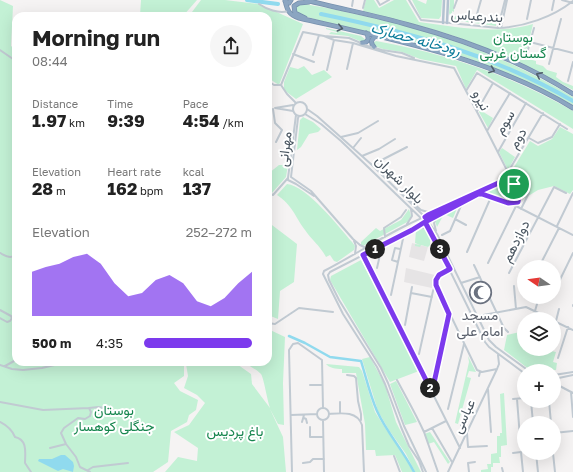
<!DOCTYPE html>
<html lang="en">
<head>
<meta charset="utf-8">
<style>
	:root { --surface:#fff; --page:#f6f6f6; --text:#222; --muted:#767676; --accent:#7c3aed }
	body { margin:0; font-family:"Golos Text",Vazirmatn,sans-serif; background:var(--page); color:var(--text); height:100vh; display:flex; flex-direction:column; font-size:15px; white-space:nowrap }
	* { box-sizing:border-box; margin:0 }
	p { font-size:13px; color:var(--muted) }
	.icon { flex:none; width:22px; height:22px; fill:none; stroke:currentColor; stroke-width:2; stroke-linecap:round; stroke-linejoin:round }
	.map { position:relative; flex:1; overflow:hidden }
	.panel { position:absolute; left:12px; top:12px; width:260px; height:354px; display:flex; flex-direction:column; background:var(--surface); border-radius:12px; box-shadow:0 4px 16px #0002 }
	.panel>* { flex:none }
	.needle { width:26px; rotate:283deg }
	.tools { position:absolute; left:517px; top:260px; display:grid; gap:8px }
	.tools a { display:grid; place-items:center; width:44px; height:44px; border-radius:50%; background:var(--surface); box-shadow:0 4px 16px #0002; font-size:20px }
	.pin { position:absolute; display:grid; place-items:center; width:34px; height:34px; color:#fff; margin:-17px; border:2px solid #fff; border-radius:50%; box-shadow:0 1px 4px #0007 }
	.km { position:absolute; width:20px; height:20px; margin:-10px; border-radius:50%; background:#222; color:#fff; font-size:11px; line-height:20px; text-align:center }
	.round { display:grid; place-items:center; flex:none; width:42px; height:42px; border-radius:21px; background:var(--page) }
	.headline { display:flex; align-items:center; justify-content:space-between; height:68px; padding:0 20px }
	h1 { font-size:22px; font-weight:700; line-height:30px }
	.stats { display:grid; grid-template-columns:repeat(3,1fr); gap:6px; height:68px; padding:4px 20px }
	.stats div { display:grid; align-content:center }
	.stats b { font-size:17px; font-weight:700 }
	.stats small { font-size:11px; font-weight:400 }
	.stats p { font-size:11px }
	.chart { height:112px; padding:8px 20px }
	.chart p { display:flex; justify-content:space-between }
	.chart svg { width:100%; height:72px; margin-top:4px; fill:var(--accent); opacity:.7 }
	ul { padding:0 20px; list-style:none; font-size:13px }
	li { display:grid; grid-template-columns:64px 48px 1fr; align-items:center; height:30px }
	li i { height:10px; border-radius:5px; background:var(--accent) }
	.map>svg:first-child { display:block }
	.education { fill:#e6e4e5 }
	.green { fill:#c3f1d5 }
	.water { fill:#90daee }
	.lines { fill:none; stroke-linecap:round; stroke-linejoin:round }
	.canal { stroke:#90daee; stroke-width:2.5 }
	.river { stroke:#90daee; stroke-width:4 }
	.highway-casing { stroke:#7690ad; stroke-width:5 }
	.minor { stroke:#c1cad2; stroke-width:2 }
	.major { stroke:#b3c2d1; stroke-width:2.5 }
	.highway { stroke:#8ba5c1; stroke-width:3.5 }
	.oneway { stroke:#505e6b }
	.route-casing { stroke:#fff; stroke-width:8 }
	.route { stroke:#7c3aed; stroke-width:5 }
	.labels { text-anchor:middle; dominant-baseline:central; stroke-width:4; stroke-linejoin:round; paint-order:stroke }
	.street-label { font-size:14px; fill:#4a5661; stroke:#fff }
	.park-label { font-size:14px; fill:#17864f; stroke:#fff }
	.worship-label { font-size:14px; fill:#5b616d; stroke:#fff }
	.water-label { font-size:15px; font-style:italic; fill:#0c7c9b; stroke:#fff }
</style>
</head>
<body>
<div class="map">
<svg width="573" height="472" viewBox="0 0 573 472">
	<rect width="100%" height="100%" fill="#f5f3f3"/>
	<path class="education" d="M 412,243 L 428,247 L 424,261 L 409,257 Z
		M 406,268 L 435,275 L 432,288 L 404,282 Z"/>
	<path class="green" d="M 0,0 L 13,6 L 11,46 L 16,50 L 16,362 L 184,362 L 184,376 L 174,383 L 180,391 L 198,400 L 196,410 L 189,415 L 187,422 L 171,431 L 168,462 L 153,472 L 0,472 Z
		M 141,0 L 197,0 L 183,16 L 140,16 Z
		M 201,0 L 225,0 L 259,4 L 303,24 L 279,85 L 268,78 L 268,16 L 189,16 Z
		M 366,0 L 374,0 L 379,8 L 394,0 L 406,0 L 419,22 C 457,27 495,35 533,24 L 525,58 L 536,61 L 536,64 L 543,66 L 547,70 L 557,73 L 556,77 L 563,82 L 573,86 L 573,90 C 534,70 495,50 454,36 C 424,26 393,19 363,11 Z
		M 412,0 L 417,0 L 426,4 L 427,0 L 442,0 L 441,16 L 439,19 L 421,18 Z
		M 450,0 L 454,0 L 454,12 L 452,11 L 452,15 L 483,23 L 485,20 L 496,23 L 496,26 L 452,20 L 449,13 Z
		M 303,3 C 311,6 319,6 327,8 C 348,12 369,17 390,22 C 454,38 516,62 573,97 L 573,105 C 529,82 484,62 436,48 C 390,35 343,28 297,14 L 295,7 L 296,5 Z
		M 326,28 L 361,36 L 366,40 L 362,42 L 348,36 L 329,34 L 331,32 L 337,33 L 337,32 L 326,29 Z
		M 376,41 C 444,53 513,76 573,111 L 573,129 L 477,70 L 466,89 L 456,66 L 420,59 L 402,52 L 383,49 L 374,46 L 373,43 Z
		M 304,66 L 312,75 L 324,70 L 332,77 L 296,99 L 284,90 L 284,82 L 290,67 L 298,69 Z
		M 480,110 L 493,118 L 488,128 L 479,112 Z
		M 303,117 L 313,122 L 321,129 L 318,132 L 309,134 L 301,147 L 297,150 L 300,120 Z
		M 560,127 L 573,134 L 573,190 L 570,194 L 554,186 L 538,190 L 525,198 L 522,197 L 511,172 L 530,141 L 538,146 L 552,139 Z
		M 502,148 L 515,157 L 508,170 L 499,152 Z
		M 279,165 L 288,165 L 286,177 L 272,193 L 268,191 L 268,172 L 269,173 Z
		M 510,182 L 518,197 L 515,201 L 512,202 L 491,194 L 489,192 L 489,190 Z
		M 287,184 C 307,186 339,227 352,242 L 355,246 L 354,250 L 337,262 L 334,261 L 330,255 L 326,257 C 321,247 311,239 305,230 C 294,215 293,206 277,195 Z
		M 458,206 L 453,218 L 444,214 L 437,227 L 435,221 L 438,216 Z
		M 409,209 L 411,216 L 409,221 L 363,246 L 361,245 L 361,242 L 376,228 L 380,231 L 401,220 Z
		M 268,222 L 297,244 L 294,282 L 280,291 L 278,319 L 268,315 Z
		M 419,229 L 424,229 L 430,234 L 430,245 L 428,247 L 421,245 L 420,247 L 415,246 L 415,244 L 420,245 L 415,243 L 416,230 Z
		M 361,260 L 419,371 L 390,382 L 330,280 L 331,276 Z
		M 268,329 L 285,337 L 283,383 L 284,425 L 278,424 L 270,409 L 283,437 L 286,472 L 165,472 L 178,457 L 197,461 L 198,448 L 174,432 L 189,425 L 205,403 L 197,395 L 184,388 L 188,376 L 186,364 L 189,362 L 198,366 L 214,363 L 215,362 L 234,362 L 251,374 L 252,384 L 270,408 C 267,400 264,379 261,374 C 256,369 248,365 242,362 L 268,362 Z
		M 524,331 L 524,349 L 542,349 L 556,352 L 553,362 L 557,363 L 556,370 C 547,371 539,369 530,370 L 504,350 L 507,335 Z
		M 468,356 L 476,372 L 469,371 L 467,377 L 471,378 L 458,424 L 455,423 L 469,362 Z
		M 370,357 L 385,385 L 396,422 L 421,472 L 415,472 L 406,454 L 389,430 L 378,411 L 362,359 Z
		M 326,364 L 359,367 L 362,371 L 375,412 L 387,431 L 405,456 L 413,472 L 402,472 L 395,455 L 376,456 L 375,450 L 366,450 L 365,424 L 356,373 L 342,373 L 342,369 C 336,369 329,368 326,364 Z
		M 396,381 L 417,422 L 405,425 L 390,384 Z
		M 504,393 L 507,445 L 501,446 L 501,457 L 499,457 L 500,463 L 493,463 L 493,467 L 491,467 L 491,472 L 481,472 L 481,470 L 488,469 L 487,464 L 491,464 L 491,454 L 497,453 L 497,436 L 500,436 L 500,433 L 502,433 L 500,394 Z
		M 430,432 L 450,462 L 448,464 L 434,442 L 428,444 L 424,434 Z"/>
	<path class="water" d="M 61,455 L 65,455 L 73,462 L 74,466 L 73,472 L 63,469 L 58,471 L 38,461 L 39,459 L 52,459 Z"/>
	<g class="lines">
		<path class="canal" d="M 289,336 L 305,343 L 330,357 L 361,361 C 366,377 370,395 377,411 C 387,433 403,450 414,472"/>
		<path class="river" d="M 247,0 L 278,4
			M 321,14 C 412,33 492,54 573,101"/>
		<defs>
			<path id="highway" d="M 285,0 C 287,10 289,15 299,18 C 391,39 491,58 573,108
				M 306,0 C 340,9 375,15 409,25 C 465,40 523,62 573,94
				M 285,1 L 289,3 L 291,0
				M 305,18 L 295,13 L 294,6 L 299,3 L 309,2
				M 362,43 C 368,43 370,38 366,33
				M 374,47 C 370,43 371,38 377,36"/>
		</defs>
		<use href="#highway" class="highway-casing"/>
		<path class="minor" d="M 377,0 L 380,5 L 389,0
			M 409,0 L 421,20 L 498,28 C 524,27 553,17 573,1
			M 562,0 L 573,3
			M 259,4 C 266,9 279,14 288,11
			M 352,6 L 353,0
			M 363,8 L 365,0
			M 454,8 L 457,0
			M 552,10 L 554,0
			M 477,14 L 481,0
			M 527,19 L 531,0
			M 498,28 L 505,0
			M 501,28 L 507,0
			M 324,36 L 334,40 L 353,43 L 396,56 L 454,68 L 487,131 L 518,192 L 520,198 L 518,202
			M 530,42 L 573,53
			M 0,50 L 13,59 L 16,64
			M 293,54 L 314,62
			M 313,55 L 319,35
			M 526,57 L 534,28
			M 549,64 L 561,19
			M 347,69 L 353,43
			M 327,70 L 334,40
			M 268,81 L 274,85 L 281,85
			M 568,81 L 573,62
			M 466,91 L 477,73 L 567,129
			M293 109a7 7 0 1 1 14 0a7 7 0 1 1-14 0Z
			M 296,103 L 287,94 L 281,85 L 303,32 L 324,36 L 349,38 L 368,46 L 382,50 L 402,53 L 414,58
			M 273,109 L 275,123 L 282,130 L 276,142
			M 307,109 L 317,116 L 372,165 L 425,217 L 437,234 L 489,340 L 496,347 L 529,371
			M 293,111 L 275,108 L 293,105
			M 477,111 L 493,83
			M 305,114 L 321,124 L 341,141 L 427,224 L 485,342 L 489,347 L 524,373
			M 299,116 L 298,118 L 291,177 L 311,191 L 353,239 L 360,245 L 364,247
			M 487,131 L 510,93
			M 341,137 L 358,133 L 378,121
			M 529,138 L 538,143 L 552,137 L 560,124
			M 353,148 L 361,138
			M 498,152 L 526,103
			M 362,156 L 379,149 L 395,139
			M 372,165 L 407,147
			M 288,178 L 296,115
			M 288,178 L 288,180 L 296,184 L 314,196
			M 506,180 L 508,177 L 508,172 L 543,113
			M 268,193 L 273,195 L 288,178
			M 489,195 L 487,191 L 490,188
			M 405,196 L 421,210 L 431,213
			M 509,203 L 518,202
			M 521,209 L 529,193
			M 455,219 L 466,225
			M 407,224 L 412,216 L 411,209
			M 557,226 L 573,193
			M 417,227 L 424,228 L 430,232
			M 436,231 L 434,223 L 437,215
			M 442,235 L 450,231 L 463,201
			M 385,237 L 384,228 L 401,217 L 406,210
			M 354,241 L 356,246 L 355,254
			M 467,252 L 491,197
			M 0,253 C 6,256 10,259 16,255
			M 363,255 L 460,448
			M 398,262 L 392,260 L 395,248 L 400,249
			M 488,263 L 516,206
			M 474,265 L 504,328 L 508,332
			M 539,267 L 559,228
			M 377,268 L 382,246
			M 509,273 L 554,187 L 566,193
			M 323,274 L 343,314 L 377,367 L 385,384 L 401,427 L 409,446 L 419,461 L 423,472
			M 323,274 L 324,271 C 351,257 377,240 405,226 C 436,211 468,197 500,182 L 509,180 L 513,183
			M 328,275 L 330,272 L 412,230 L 438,214 L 478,194 L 482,194 L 516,206 L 573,235
			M 328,275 L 329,280 L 339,300 L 381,368 L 388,383 L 404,426 L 426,472
			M 461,283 L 480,277
			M 436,285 L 477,370 L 482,372 L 497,369
			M 514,286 L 516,309
			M 554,292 L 573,253
			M 411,293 L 432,297
			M 391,295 L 404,234
			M 573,306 L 573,305
			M 0,310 L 11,316 L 12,318 L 10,321 L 7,322 L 0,318
			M 535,311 L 539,297
			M 478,316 L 526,307 L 551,319
			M 537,319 L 539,313
			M 554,321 L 573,330
			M 556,321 L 559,309
			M 268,323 L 275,324 L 299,308 L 333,312
			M 405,325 L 412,287
			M 419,354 L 433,291 C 440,276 432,278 450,269
			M 558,358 L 568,327
			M 93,362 L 97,362
			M 0,365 L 12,369 L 23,370 L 42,368 L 63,363 L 79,362
			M 5,366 L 16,360
			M 347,375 L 354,376 L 356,378 L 358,401 L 361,414 L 361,420
			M 554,375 L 573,372
			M 479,376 L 480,372
			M 554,379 L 573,375
			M 397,380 C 406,397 416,414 424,432
			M 554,383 L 573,393
			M 310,385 L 322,385
			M 488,389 L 491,432
			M 432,391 L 449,315
			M 571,392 L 573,417
			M 513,399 L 524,398
			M 517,399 L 520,438
			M 531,401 L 533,423
			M 549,401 L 551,423
			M 0,402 L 43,410 L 89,408 L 91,412 L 90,416 L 85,419 L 78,418 L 64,428 L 61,433 L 66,444 L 76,457 L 80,467 L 90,472
			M 89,408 L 98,407 L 105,408
			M317 414a6 6 0 1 1 12 0a6 6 0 1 1-12 0Z
			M 448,409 L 464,344
			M 340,413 L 340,402
			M 329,414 C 342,413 357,411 362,425 L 364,472
			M 291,415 L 317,414
			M 304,418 L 306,419 L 307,423
			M 323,420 L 324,472
			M 0,422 C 6,425 12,430 15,437 C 28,440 25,453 25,463 L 31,472
			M 302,422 L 304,415
			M 461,425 L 467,433 L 468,447 L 487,446
			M 310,427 L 310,437 L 323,437
			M 432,428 L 452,462
			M 554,433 L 573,431
			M 50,448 L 66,444
			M 513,453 L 521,452 L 523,472
			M 536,453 L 538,472
			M 553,453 L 555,472
			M 394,456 L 400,472
			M 303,463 L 310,462 L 313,459 L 324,459
			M 502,468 L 503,472
			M 88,470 L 93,467 L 128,463
			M 292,472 L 289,350 L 293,344 L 298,343 L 322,360 L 323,408
			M 438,472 L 424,432 L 446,421
			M 448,472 L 497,369 L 499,364 L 498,355
			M 469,472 L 468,463 L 475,462"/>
		<path class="major" d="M 443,23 L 444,0
			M 447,23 L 448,0"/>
		<use href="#highway" class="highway"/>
	</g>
	<defs><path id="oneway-chevron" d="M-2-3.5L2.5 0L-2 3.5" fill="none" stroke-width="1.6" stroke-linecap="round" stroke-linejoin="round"/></defs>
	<g class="oneway">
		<use href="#oneway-chevron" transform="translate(340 28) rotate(13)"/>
		<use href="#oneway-chevron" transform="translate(492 70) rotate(21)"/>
		<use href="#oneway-chevron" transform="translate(539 75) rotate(-154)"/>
	</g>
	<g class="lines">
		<defs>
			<path id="route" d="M 514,184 L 509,180 L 505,180 L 428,215 L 425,217 L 428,220 L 412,230 L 363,255 L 432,392 L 449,314 L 436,285 L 436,280 L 439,275 L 450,269 L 425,222 L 478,194 L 482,194 L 508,203 L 518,202 L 519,195 L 514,184"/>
		</defs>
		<use href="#route" class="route-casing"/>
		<use href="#route" class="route"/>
	</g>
	<defs>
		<symbol id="mosque-ring" viewBox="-11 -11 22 22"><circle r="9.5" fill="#fff" stroke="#6b7280" stroke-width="1.5"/><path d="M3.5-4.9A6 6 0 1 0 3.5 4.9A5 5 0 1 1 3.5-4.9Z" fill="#6b7280"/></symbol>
	</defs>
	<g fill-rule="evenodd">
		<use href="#mosque-ring" x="468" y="280" width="25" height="25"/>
	</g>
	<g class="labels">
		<g class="street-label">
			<text transform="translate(477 15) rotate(4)">بندرعباس</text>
			<text transform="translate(482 100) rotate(62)">نیرو</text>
			<text transform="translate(504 122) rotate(-60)">سوم</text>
			<text transform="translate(517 138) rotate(-59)">دوم</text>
			<text transform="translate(284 149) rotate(-83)">مهرانی</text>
			<text transform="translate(400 179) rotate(45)">بلوار شهران</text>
			<text transform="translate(515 241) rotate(-63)">دوازدهم</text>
			<text transform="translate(463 416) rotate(-65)">عباسی</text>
		</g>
		<g class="park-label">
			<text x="513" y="36">بوستان<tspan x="513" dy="16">گستان غربی</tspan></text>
			<text x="114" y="409">بوستان<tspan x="114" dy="16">جنگلی کوهسار</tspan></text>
			<text x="235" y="430">باغ پردیس</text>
		</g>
		<g class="worship-label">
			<text x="480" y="314">مسجد<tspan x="480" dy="16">امام علی</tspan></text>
		</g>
		<g class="water-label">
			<text transform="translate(416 38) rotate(15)">رودخانه حصارک</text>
		</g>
	</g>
</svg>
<div class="tools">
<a><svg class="needle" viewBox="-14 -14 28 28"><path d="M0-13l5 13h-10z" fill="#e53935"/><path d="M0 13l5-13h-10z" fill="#767676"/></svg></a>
<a><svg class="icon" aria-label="layers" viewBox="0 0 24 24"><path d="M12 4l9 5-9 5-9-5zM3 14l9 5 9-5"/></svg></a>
<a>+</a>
<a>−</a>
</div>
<div class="pin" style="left:514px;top:184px;background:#1e9e55"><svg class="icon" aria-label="arrive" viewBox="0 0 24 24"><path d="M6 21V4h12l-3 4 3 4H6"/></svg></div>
<b class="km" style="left:375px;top:249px">1</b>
<b class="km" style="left:430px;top:388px">2</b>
<b class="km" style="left:440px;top:249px">3</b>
<section class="panel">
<div class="headline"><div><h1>Morning run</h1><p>08:44</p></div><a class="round"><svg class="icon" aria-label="share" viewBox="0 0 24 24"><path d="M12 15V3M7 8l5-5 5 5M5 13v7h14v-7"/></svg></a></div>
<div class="stats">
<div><p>Distance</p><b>1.97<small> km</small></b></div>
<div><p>Time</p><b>9:39</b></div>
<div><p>Pace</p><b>4:54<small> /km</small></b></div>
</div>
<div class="stats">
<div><p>Elevation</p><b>28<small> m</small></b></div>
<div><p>Heart rate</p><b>162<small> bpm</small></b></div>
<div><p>kcal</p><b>137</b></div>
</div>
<div class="chart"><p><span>Elevation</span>252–272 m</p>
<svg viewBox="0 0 160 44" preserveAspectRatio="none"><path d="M0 44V17L10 14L20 12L30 8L40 6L50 12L60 24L70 32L80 30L90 22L100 19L110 24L120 35L130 38L140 33L150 24L160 17V44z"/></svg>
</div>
<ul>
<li><b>500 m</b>4:35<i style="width:100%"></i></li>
</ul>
</section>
</div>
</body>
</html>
